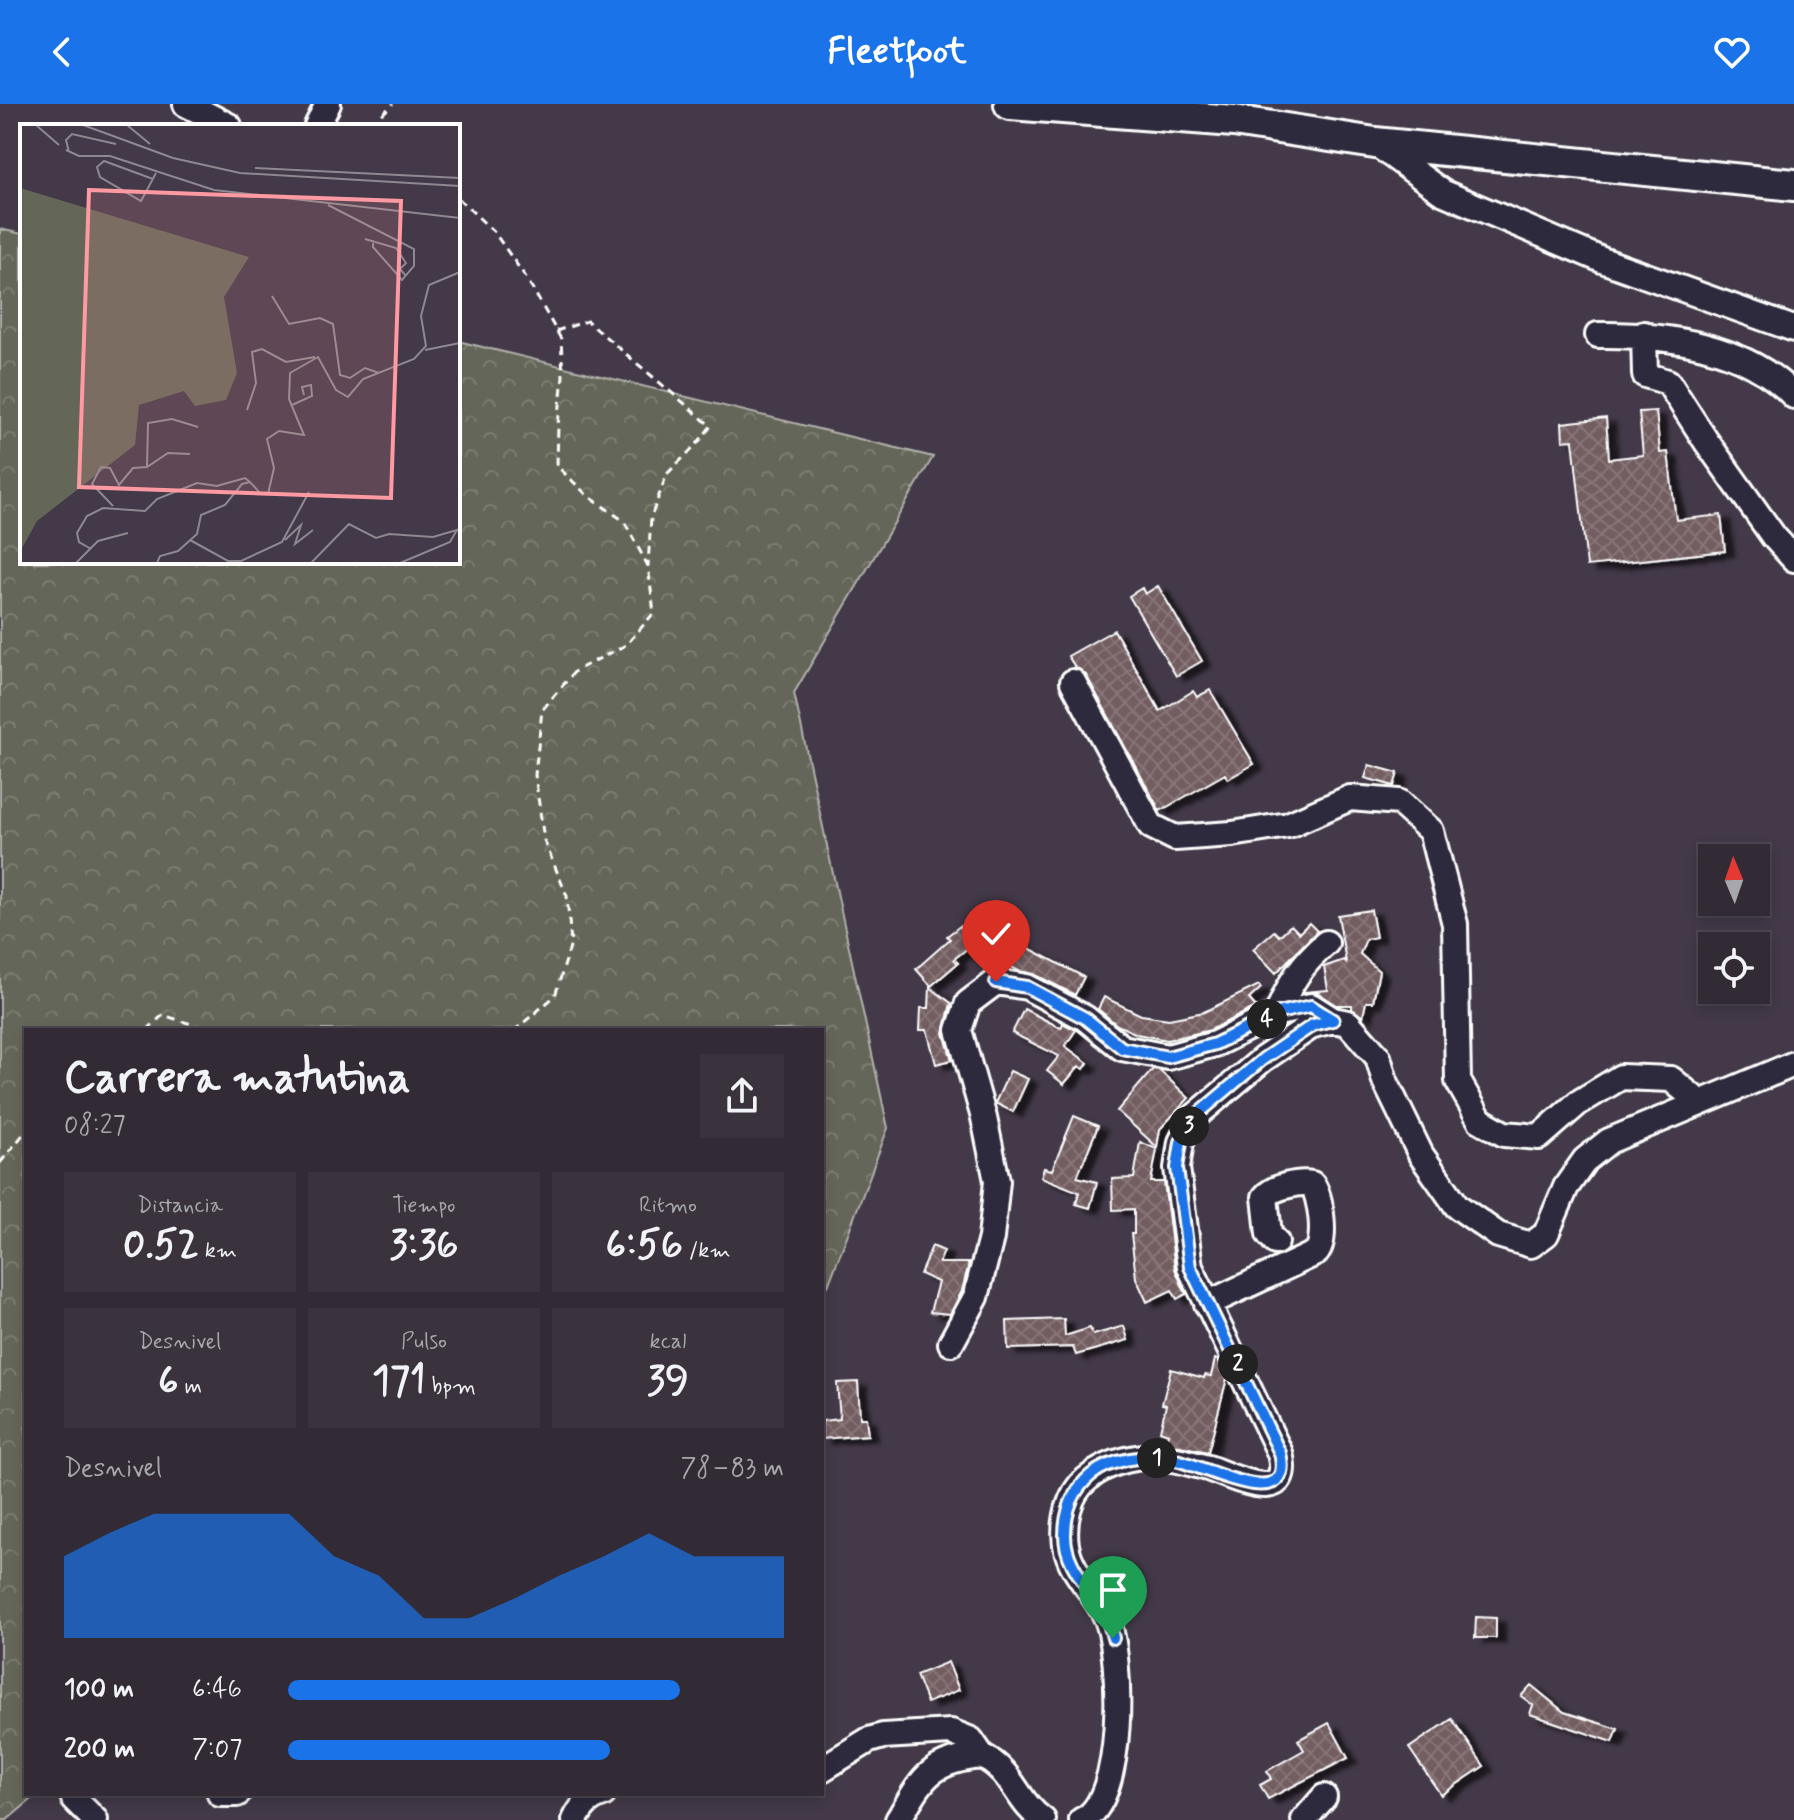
<!DOCTYPE html>
<html lang="es">
<head>
<meta charset="utf-8">
<style>
	:root { --surface:#322b36; --page:#3a333e; --text:#f1f3f6; --muted:#a8a7ad; --line:#4d4751; --accent:#1a73e8 }
	body { margin:0; font-family:Mynerve,sans-serif; background:var(--page); color:var(--text); height:100vh; display:flex; flex-direction:column; font-size:30px; white-space:nowrap }
	* { box-sizing:border-box; margin:0 }
	p { font-size:26px; color:var(--muted) }
	.icon { flex:none; width:44px; height:44px; fill:none; stroke:currentColor; stroke-width:2; stroke-linecap:round; stroke-linejoin:round }
	.map { position:relative; flex:1; overflow:hidden }
	.side { position:absolute; left:24px; top:924px; width:800px; height:768px; display:flex; flex-direction:column; background:var(--surface); border-radius:0px; box-shadow:0 4px 12px #0003,0 0 0 2px var(--line) }
	.side>* { flex:none }
	.needle { width:52px; rotate:358deg }
	.tools { position:absolute; left:1698px; top:740px; display:grid; gap:16px }
	.tools a { display:grid; place-items:center; width:72px; height:72px; border-radius:0px; background:var(--surface); box-shadow:0 4px 12px #0003,0 0 0 2px var(--line); font-size:40px }
	.pin { position:absolute; display:grid; place-items:center; width:68px; height:68px; color:#fff; margin:-82px -34px; border-radius:50% 50% 50% 0; rotate:-45deg; box-shadow:0 0 8px #0007 }
	.pin .icon { rotate:45deg }
	.km { position:absolute; width:40px; height:40px; margin:-20px; border-radius:50%; background:#222; color:#fff; font-size:22px; line-height:40px; text-align:center }
	.round { display:grid; place-items:center; flex:none; width:84px; height:84px; border-radius:0px; background:var(--page) }
	.summary { display:flex; align-items:center; justify-content:space-between; height:136px; padding:0 40px }
	h1 { font-size:44px; font-weight:800; line-height:60px }
	.figures { display:grid; grid-template-columns:repeat(3,1fr); gap:12px; height:136px; padding:8px 40px }
	.figures div { display:grid; align-content:center; border-radius:0px; background:var(--page); text-align:center }
	.figures b { font-size:40px; font-weight:800 }
	.figures small { font-size:22px; font-weight:400 }
	.figures p { font-size:22px }
	.chart { height:224px; padding:16px 40px }
	.chart p { display:flex; justify-content:space-between }
	.chart svg { width:100%; height:144px; margin-top:8px; fill:var(--accent); opacity:.7 }
	ul { padding:0 40px; list-style:none; font-size:26px }
	li { display:grid; grid-template-columns:128px 96px 1fr; align-items:center; height:60px }
	li i { height:20px; border-radius:10px; background:var(--accent) }
	header { display:flex; justify-content:space-between; align-items:center; height:104px; padding:0 40px; background:var(--accent); color:#fff; font-size:36px; font-weight:800 }
	.map>svg:first-child { display:block }
	.park { fill:url(#park-crowns); stroke:#b2b2ac; stroke-width:2 }
	.building { fill:url(#building-cross-hatch); stroke:#fff; stroke-width:2; filter:url(#shadow) }
	.lines { fill:none; stroke-linecap:round; stroke-linejoin:round }
	.minor-casing { stroke:#fff; stroke-width:30 }
	.major-casing { stroke:#fff; stroke-width:36 }
	.path { stroke:#fff; stroke-width:3; stroke-dasharray:8 6; stroke-linecap:butt }
	.minor { stroke:#2f2a3d; stroke-width:24 }
	.major { stroke:#2f2a3d; stroke-width:30 }
	.route-casing { stroke:#fff; stroke-width:16 }
	.route { stroke:#1a73e8; stroke-width:10 }
	.inset-road { fill:none; stroke:#8e8891; stroke-width:2 }
	.view { fill:#ff9aa2; fill-opacity:0.15; stroke:#ff9aa2; stroke-width:4 }
	.inset-edge { fill:none; stroke:#fff; stroke-width:4 }
</style>
</head>
<body>
<header><svg class="icon" aria-label="back" viewBox="0 0 24 24"><path d="M15 5l-7 7 7 7"/></svg>Fleetfoot<svg class="icon" aria-label="heart" viewBox="0 0 24 24"><path d="M12 20l-8-8c-3-5 5-10 8-4 3-6 11-1 8 4z"/></svg></header>
<div class="map">
<svg width="1794" height="1716" viewBox="0 0 1794 1716">
	<defs>
		<pattern id="park-crowns" width="20" height="18" patternUnits="userSpaceOnUse" patternTransform="scale(2)"><rect width="20" height="18" fill="#646658"/><path d="M2 6a3 3 0 1 1 6 0M12 15a3 3 0 1 1 6 0" fill="none" stroke="#7b7d71"/></pattern>
		<pattern id="building-cross-hatch" width="8" height="8" patternUnits="userSpaceOnUse" patternTransform="scale(2)"><rect width="8" height="8" fill="#725d60"/><path d="M0 0l8 8M0 8l8-8" fill="none" stroke="#877578"/></pattern>
		<filter id="shadow"><feDropShadow dx="9" dy="5" stdDeviation="2" flood-color="#0009"/></filter>
	</defs>
	<rect width="100%" height="100%" fill="#433948"/>
	<filter id="ink" filterUnits="userSpaceOnUse"><feTurbulence type="fractalNoise" baseFrequency=".0125" numOctaves="2"/><feDisplacementMap in="SourceGraphic" scale="16" xChannelSelector="R" yChannelSelector="G"/><feConvolveMatrix kernelMatrix="1 2 1 2 8 2 1 2 1" color-interpolation-filters="sRGB"/></filter>
	<g filter="url(#ink)">
		<path class="park" d="M 0,125 L 22,130 L 22,458 L 458,458 L 458,237 L 933,353 L 794,589 L 888,1024 L 828,1182 L 822,1184 L 822,926 L 26,926 L 26,1690 L 38,1690 L 7,1716 L 0,1716 Z"/>
		<path class="building" d="M 1656,307 L 1660,349 L 1668,348 L 1676,416 L 1721,411 L 1725,447 L 1587,462 L 1573,336 L 1563,337 L 1562,319 L 1606,314 L 1609,355 L 1643,351 L 1639,308 Z
			M 1158,482 L 1202,557 L 1176,572 L 1129,492 L 1142,484 L 1145,490 Z
			M 1114,526 L 1160,607 L 1193,587 L 1197,593 L 1210,586 L 1254,660 L 1228,675 L 1225,670 L 1160,707 L 1086,571 L 1075,563 L 1068,552 Z
			M 1369,661 L 1398,669 L 1394,682 L 1365,674 Z
			M 1371,806 L 1376,833 L 1366,835 L 1360,850 L 1379,867 L 1373,898 L 1366,898 L 1363,913 L 1352,905 L 1352,901 L 1337,901 L 1318,889 L 1304,888 L 1328,886 L 1324,863 L 1344,856 L 1346,858 L 1338,811 Z
			M 1309,819 L 1317,827 L 1276,869 L 1253,845 L 1274,827 L 1279,832 L 1291,821 L 1299,829 Z
			M 960,822 L 973,840 L 954,855 L 958,859 L 931,882 L 916,865 L 950,835 L 947,832 Z
			M 1006,832 L 1084,873 L 1075,891 L 1034,870 L 1019,867 L 1003,858 L 1006,851 L 998,847 Z
			M 1259,881 L 1261,884 L 1249,895 L 1256,903 L 1210,926 L 1167,936 L 1137,930 L 1117,921 L 1098,905 L 1104,893 L 1141,911 L 1169,915 L 1204,908 Z
			M 930,883 L 951,899 L 944,929 L 952,956 L 936,960 L 927,926 L 920,926 L 921,904 L 929,904 Z
			M 1024,905 L 1061,924 L 1063,919 L 1076,926 L 1065,942 L 1088,959 L 1084,965 L 1079,962 L 1064,980 L 1047,967 L 1059,952 L 1012,929 Z
			M 1153,965 L 1159,966 L 1189,994 L 1160,1025 L 1157,1043 L 1117,1007 Z
			M 1010,967 L 1028,975 L 1013,1008 L 995,999 Z
			M 1074,1012 L 1098,1022 L 1077,1073 L 1097,1078 L 1090,1104 L 1076,1100 L 1079,1088 L 1041,1073 L 1044,1064 L 1052,1066 Z
			M 1140,1038 L 1157,1045 L 1151,1078 L 1164,1078 L 1175,1165 L 1186,1190 L 1177,1195 L 1172,1186 L 1147,1198 L 1136,1174 L 1131,1130 L 1134,1130 L 1134,1105 L 1113,1106 L 1112,1075 L 1134,1074 Z
			M 932,1142 L 944,1147 L 939,1159 L 969,1159 L 962,1187 L 950,1210 L 930,1208 L 938,1178 L 920,1170 Z
			M 1064,1215 L 1065,1232 L 1090,1224 L 1093,1231 L 1124,1222 L 1128,1236 L 1076,1251 L 1073,1243 L 1008,1245 L 1007,1217 Z
			M 1215,1255 L 1218,1256 L 1227,1274 L 1208,1348 L 1166,1339 L 1168,1330 L 1160,1327 L 1166,1301 L 1162,1300 L 1171,1265 L 1204,1274 L 1205,1271 L 1211,1272 Z
			M 858,1278 L 860,1314 L 866,1314 L 868,1331 L 822,1335 L 822,1317 L 840,1315 L 837,1279 Z
			M 1476,1513 L 1496,1514 L 1496,1534 L 1475,1534 Z
			M 948,1558 L 959,1586 L 927,1599 L 916,1571 Z
			M 1531,1581 L 1564,1608 L 1618,1625 L 1613,1638 L 1530,1610 L 1533,1601 L 1521,1592 Z
			M 1452,1615 L 1484,1662 L 1441,1691 L 1409,1644 Z
			M 1329,1619 L 1348,1654 L 1268,1695 L 1260,1681 L 1271,1675 L 1267,1667 L 1304,1646 L 1298,1636 Z"/>
		<g class="lines">
			<defs>
				<path id="minor" d="M 186,0 L 229,22
					M 317,22 L 328,0
					M 1375,39 L 1442,88 L 1602,156 L 1794,225
					M 1644,230 L 1645,271 L 1668,278 L 1706,337 L 1774,433 L 1794,455
					M 1598,231 C 1665,230 1746,241 1794,292
					M 1073,578 L 1151,722 L 1175,734 L 1232,730 L 1288,721 L 1350,694 L 1399,698 L 1431,727 L 1455,820 L 1458,977 L 1480,1016 L 1504,1030 L 1539,1033 L 1578,999 L 1621,973 L 1671,975 L 1700,999
					M 1278,909 C 1289,879 1302,860 1326,839
					M 1207,1200 L 1316,1149 C 1327,1137 1321,1093 1312,1080 C 1299,1077 1273,1083 1265,1093 L 1269,1130 L 1276,1138
					M 951,1239 L 976,1193 L 991,1134 L 997,1077 L 984,1014 L 959,926 L 968,899 L 996,878 L 1027,883 L 1085,914 L 1122,944 L 1168,953 L 1215,940 L 1278,909 L 1311,902 L 1333,916
					M 822,1665 L 869,1636 L 883,1632 L 951,1628 L 971,1636 L 982,1652
					M 74,1690 L 74,1695 L 95,1716
					M 220,1690 L 237,1690
					M 575,1716 C 582,1702 588,1695 603,1690
					M 898,1716 C 923,1674 929,1657 982,1652 C 1014,1668 1016,1697 1043,1716
					M 1082,1716 C 1126,1697 1122,1553 1107,1515 C 1096,1488 1071,1471 1066,1441 C 1063,1419 1068,1390 1087,1375 C 1110,1356 1143,1349 1172,1355 C 1184,1357 1196,1361 1208,1364 C 1232,1372 1294,1405 1280,1349 L 1190,1163 L 1177,1064 L 1181,1038 L 1193,1014 L 1263,955 L 1313,921 L 1333,916 L 1348,919 L 1378,953 L 1385,977 L 1421,1051 L 1457,1102 L 1498,1131 L 1531,1141 L 1546,1130 L 1566,1083 L 1585,1056 L 1609,1037 L 1794,960
					M 1304,1716 L 1324,1693"/>
				<path id="major" d="M 1010,0 L 1234,17 L 1375,39 L 1794,81"/>
			</defs>
			<use href="#minor" class="minor-casing"/>
			<use href="#major" class="major-casing"/>
			<path class="path" d="M 376,22 L 377,15 L 393,0
				M 458,94 L 494,128 L 527,175 L 561,235 L 563,272 L 558,321 L 557,362 L 587,391 L 624,417 L 648,462 L 654,509 L 626,541 L 575,567 L 542,606 L 535,671 L 544,736 L 567,792 L 571,840 L 555,892 L 515,926
				M 556,227 L 587,217 L 711,322 L 697,340 L 667,370 L 651,413 L 648,462
				M 147,926 L 163,911 L 210,926
				M 0,1059 L 26,1027"/>
			<use href="#minor" class="minor"/>
			<use href="#major" class="major"/>
		</g>
	</g>
	<g class="lines" filter="url(#ink)">
		<defs>
			<path id="route" d="M 996,878 L 1027,883 L 1085,914 L 1122,944 L 1168,953 L 1215,940 L 1278,909 L 1311,902 L 1333,916 L 1313,921 L 1263,955 L 1193,1014 L 1181,1038 L 1177,1064 L 1190,1163 L 1280,1349 C 1296,1414 1199,1359 1172,1355 C 1146,1350 1111,1355 1091,1371 C 1073,1386 1065,1408 1065,1431 C 1065,1463 1091,1484 1105,1511 C 1109,1518 1111,1526 1113,1534"/>
		</defs>
		<use href="#route" class="route-casing"/>
		<use href="#route" class="route"/>
	</g>
	<g transform="translate(20 20)">
		<rect width="440" height="440" fill="#433948"/>
		<path d="M 0,64 L 229,133 L 204,173 L 217,249 L 206,276 L 175,282 L 164,267 L 119,281 L 115,321 L 17,397 L 0,428 Z" fill="#646658"/>
		<path class="inset-road" d="M 16,1 L 39,21M 63,1 L 153,34 L 220,49 L 440,62M 107,1 L 130,20M 46,26 L 59,32 L 90,32 L 194,66 L 440,94M 49,28 L 46,16 L 52,10 L 96,20M 235,44 L 440,54M 133,55 L 84,37 L 77,43 L 80,53 L 121,77 L 136,49M 308,81 L 394,125 L 394,142 L 382,156 L 353,123 L 353,116M 345,115 L 376,124 L 386,139 L 380,145 L 386,152M 252,172 L 269,200 L 300,194 L 313,200 L 320,251 L 330,254 L 345,244 L 359,249M 405,226 L 440,219M 272,281 L 292,272 L 291,261 L 282,263 L 284,271M 227,286 L 236,259 L 232,228 L 242,225 L 266,238 L 295,233M 127,343 L 128,299 L 152,295 L 178,303M 93,382 L 72,360 L 81,343 L 90,344 L 99,361 L 113,344 L 127,343 L 148,329 L 170,330M 170,416 L 208,437 L 221,437 L 262,418 L 289,368M 265,416 L 281,401 L 275,420 L 293,406M 71,425 L 59,418 L 57,409 L 67,392 L 83,384 L 125,387 L 137,375 L 177,359 L 197,362 L 225,354 L 230,358M 56,439 L 78,417 L 108,409M 137,439 L 140,432 L 158,427 L 177,410 L 181,391 L 205,381 L 222,360 L 230,358 L 241,370 L 248,370 L 254,344 L 247,315 L 259,307 L 284,311 L 269,275 L 270,249 L 298,233 L 316,266 L 328,273 L 343,255 L 394,235 L 406,222 L 401,192 L 409,161 L 440,148M 291,439 L 329,400 L 356,414 L 369,410 L 413,413 L 437,406 L 430,418 L 380,439"/>
		<path class="view" d="M 69,66 L 381,77 L 371,374 L 59,363 Z"/>
		<rect width="440" height="440" class="inset-edge"/>
	</g>
</svg>
<div class="tools">
<a><svg class="needle" viewBox="-14 -14 28 28"><path d="M0-13l5 13h-10z" fill="#e53935"/><path d="M0 13l5-13h-10z" fill="#a8a7ad"/></svg></a>
<a><svg class="icon" aria-label="locate" viewBox="0 0 24 24"><circle cx="12" cy="12" r="6"/><path d="M12 2v4M12 18v4M2 12h4M18 12h4"/></svg></a>
</div>
<div class="pin" style="left:1113px;top:1534px;background:#1e9e55"><svg class="icon" aria-label="arrive" viewBox="0 0 24 24"><path d="M6 21V4h12l-3 4 3 4H6"/></svg></div>
<div class="pin" style="left:996px;top:878px;background:#d93025"><svg class="icon" aria-label="check" viewBox="0 0 24 24"><path d="M5 12l5 5 9-10"/></svg></div>
<b class="km" style="left:1157px;top:1354px">1</b>
<b class="km" style="left:1238px;top:1260px">2</b>
<b class="km" style="left:1189px;top:1022px">3</b>
<b class="km" style="left:1267px;top:915px">4</b>
<section class="side">
<div class="summary"><div><h1>Carrera matutina</h1><p>08:27</p></div><a class="round"><svg class="icon" aria-label="share" viewBox="0 0 24 24"><path d="M12 15V3M7 8l5-5 5 5M5 13v7h14v-7"/></svg></a></div>
<div class="figures">
<div><p>Distancia</p><b>0.52<small> km</small></b></div>
<div><p>Tiempo</p><b>3:36</b></div>
<div><p>Ritmo</p><b>6:56<small> /km</small></b></div>
</div>
<div class="figures">
<div><p>Desnivel</p><b>6<small> m</small></b></div>
<div><p>Pulso</p><b>171<small> bpm</small></b></div>
<div><p>kcal</p><b>39</b></div>
</div>
<div class="chart"><p><span>Desnivel</span>78–83 m</p>
<svg viewBox="0 0 160 44" preserveAspectRatio="none"><path d="M0 44V19L10 12L20 6L30 6L40 6L50 6L60 19L70 25L80 38L90 38L100 32L110 25L120 19L130 12L140 19L150 19L160 19V44z"/></svg>
</div>
<ul>
<li><b>100 m</b>6:46<i style="width:79%"></i></li>
<li><b>200 m</b>7:07<i style="width:65%"></i></li>
</ul>
</section>
</div>
</body>
</html>
